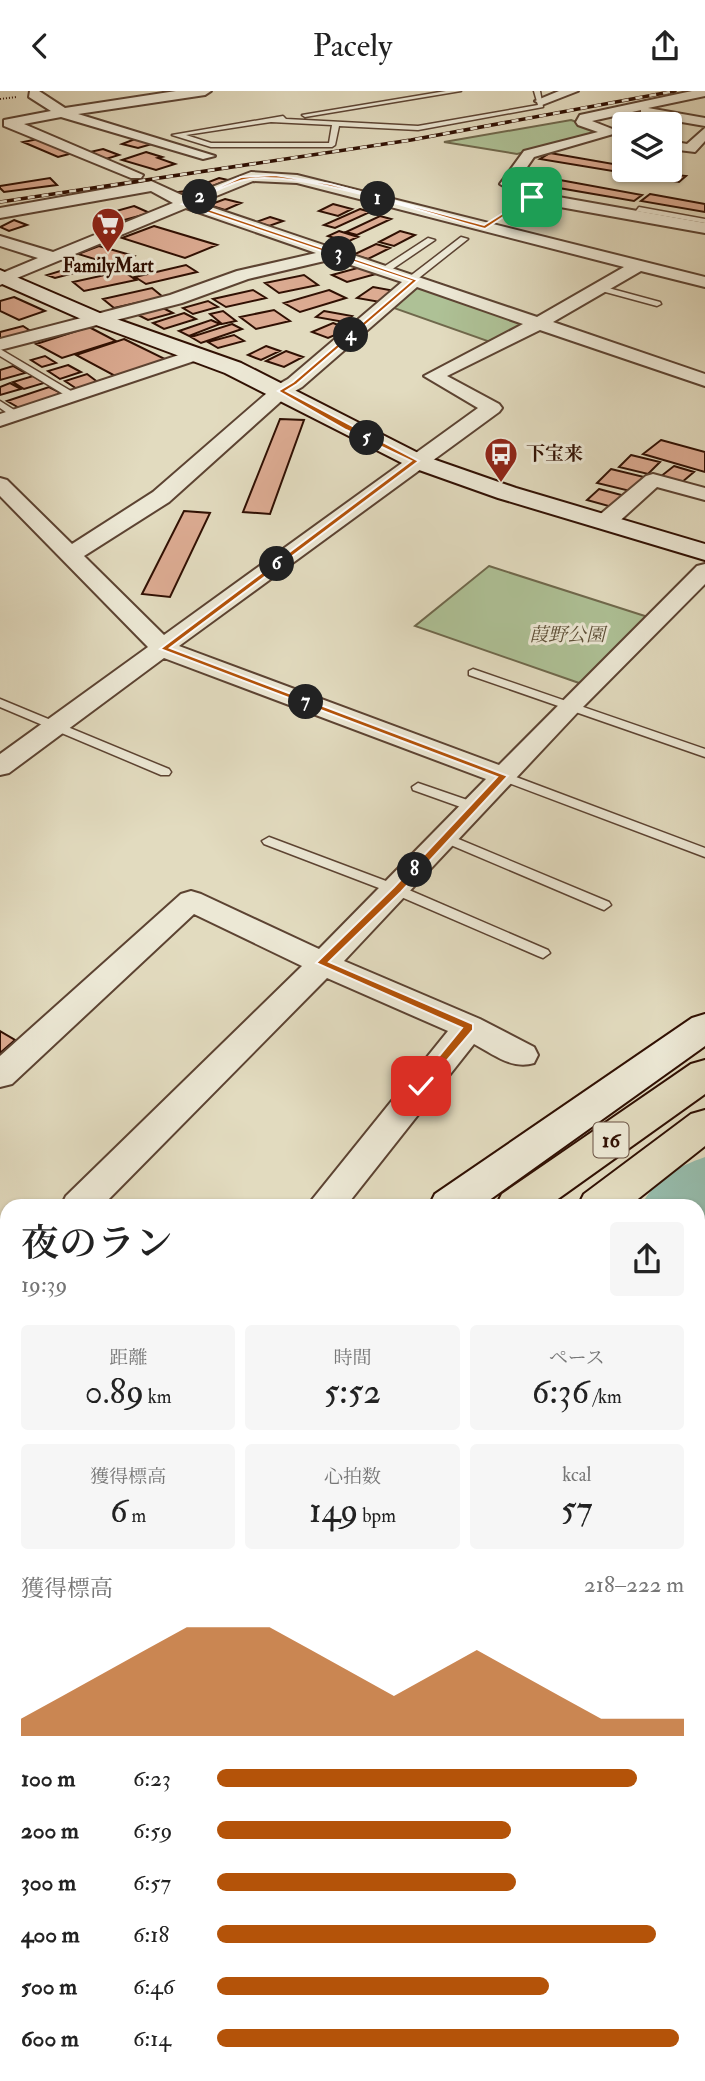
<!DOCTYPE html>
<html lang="ja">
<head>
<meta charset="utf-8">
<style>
	:root { --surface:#fff; --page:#f6f6f6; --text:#222; --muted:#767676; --accent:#b45309 }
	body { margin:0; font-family:"IM FELL Double Pica","Noto Serif JP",serif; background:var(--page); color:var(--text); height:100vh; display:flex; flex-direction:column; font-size:26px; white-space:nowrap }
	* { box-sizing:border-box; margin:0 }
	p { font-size:23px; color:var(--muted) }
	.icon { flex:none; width:38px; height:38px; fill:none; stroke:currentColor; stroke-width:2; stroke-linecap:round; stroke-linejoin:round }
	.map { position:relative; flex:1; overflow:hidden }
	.side { position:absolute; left:0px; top:1108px; width:705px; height:884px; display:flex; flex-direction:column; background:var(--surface); border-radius:21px 21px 0 0; box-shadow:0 2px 5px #0004 }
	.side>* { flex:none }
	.tools { position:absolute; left:612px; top:21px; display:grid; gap:14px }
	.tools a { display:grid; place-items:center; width:70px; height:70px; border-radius:7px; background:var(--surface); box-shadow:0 2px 5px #0004; font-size:35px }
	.pin { position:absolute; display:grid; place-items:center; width:60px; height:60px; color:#fff; margin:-30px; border-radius:14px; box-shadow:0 4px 10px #0006 }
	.km { position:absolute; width:35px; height:35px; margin:-18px; border-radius:50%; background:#222; color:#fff; font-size:19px; line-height:35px; text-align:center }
	.round { display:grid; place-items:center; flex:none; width:74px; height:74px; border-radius:7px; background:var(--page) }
	.summary { display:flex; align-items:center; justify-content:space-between; height:119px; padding:0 21px }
	h1 { font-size:38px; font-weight:600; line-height:52px }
	.figures { display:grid; grid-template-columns:repeat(3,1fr); gap:10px; height:119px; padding:7px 21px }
	.figures div { display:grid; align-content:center; border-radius:7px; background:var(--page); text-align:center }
	.figures b { font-size:35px; font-weight:600 }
	.figures small { font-size:19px; font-weight:400 }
	.figures p { font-size:19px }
	.chart { height:196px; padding:14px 21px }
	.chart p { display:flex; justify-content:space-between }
	.chart svg { width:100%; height:126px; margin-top:7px; fill:var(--accent); opacity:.7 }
	ul { padding:0 21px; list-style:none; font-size:23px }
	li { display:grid; grid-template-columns:112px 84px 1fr; align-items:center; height:52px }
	li i { height:18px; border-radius:9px; background:var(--accent) }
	header { display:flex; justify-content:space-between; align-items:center; height:91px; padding:0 21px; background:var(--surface); font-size:32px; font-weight:600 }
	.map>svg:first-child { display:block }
	.green { fill:#aec196; stroke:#6f684c; stroke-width:2 }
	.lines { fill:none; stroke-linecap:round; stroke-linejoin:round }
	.stream { fill:#6d7768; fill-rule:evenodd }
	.river { fill:#96bcac; fill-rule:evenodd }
	.building { fill:#dcab92; stroke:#301003; stroke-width:2 }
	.lane-casing { stroke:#5c4332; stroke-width:3 }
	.street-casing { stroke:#5c4332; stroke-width:4 }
	.secondary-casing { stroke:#301003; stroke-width:4 }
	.primary-casing { stroke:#301003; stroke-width:4 }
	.highway-casing { stroke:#301003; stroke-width:4 }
	.path { stroke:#301003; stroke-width:2; stroke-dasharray:1 2; stroke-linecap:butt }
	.lane { fill:#ece8d5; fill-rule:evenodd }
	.street { fill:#ece8d5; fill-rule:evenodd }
	.secondary { fill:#ece8d5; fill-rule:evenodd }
	.primary { fill:#e2dbbf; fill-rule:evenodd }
	.highway { fill:#e2dbbf; fill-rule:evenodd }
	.rail-casing { stroke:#301003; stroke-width:3.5 }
	.rail { stroke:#ece8d5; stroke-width:2.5; stroke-dasharray:7; stroke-linecap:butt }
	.route { fill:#b45309; stroke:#fff; stroke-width:2 }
	.labels { text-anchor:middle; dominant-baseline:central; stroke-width:6; stroke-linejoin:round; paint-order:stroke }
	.far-poi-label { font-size:19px; font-weight:bold; fill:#301003; stroke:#ece8d5 }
	.far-park-label { font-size:19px; font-style:italic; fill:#5c4e36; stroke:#ece8d5 }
	.shield { fill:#ece8d5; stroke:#685142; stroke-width:2 }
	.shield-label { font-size:21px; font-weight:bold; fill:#301003 }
</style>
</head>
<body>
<header><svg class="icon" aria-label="back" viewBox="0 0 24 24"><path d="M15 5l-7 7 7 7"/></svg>Pacely<svg class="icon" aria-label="share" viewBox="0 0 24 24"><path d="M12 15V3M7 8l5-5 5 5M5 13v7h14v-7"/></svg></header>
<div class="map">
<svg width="705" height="1990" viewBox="0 0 705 1990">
	<rect width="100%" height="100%" fill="#e2dbbf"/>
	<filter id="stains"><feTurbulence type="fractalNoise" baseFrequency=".00286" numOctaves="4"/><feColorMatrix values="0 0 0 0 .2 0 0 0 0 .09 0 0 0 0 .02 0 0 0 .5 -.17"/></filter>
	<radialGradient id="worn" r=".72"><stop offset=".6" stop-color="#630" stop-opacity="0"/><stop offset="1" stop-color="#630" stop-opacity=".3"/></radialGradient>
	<path class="green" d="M 571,29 L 604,41 L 517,63 L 444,51 Z
		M 418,193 L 530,232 L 493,252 L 391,216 Z
		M 489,475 L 648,526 L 582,593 L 415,535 Z"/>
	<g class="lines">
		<path class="stream" d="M 528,1984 L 548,1984 L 550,1990 L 530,1990 Z"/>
		<path class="river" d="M 705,1066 L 705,1128 L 698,1133 L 698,1115 L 641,1115 C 655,1088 677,1076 705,1066 Z
			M 7,1536 L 7,1622 L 0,1625 L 0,1539 Z"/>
	</g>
	<path class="building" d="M 38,48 L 73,62 L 58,66 L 23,51 Z
		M 135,48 L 152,53 L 138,57 L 122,53 Z
		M 103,58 L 119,64 L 106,68 L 90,61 Z
		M 146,61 L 162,66 L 158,67 L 175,73 L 156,79 L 122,69 Z
		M 550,62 L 625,75 L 625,79 L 686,85 L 679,91 L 540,68 Z
		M 538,85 L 642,104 L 634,110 L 530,92 Z
		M 50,87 L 57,94 L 4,101 L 0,97 L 0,95 Z
		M 219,87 L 228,89 L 185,106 L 171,102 L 186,100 Z
		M 650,103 L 705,113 L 705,121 L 641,110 Z
		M 225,108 L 241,112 L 225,119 L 209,114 Z
		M 333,113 L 352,118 L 338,125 L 319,120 Z
		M 134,115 L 150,122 L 117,131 L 102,124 Z
		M 360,118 L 370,121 L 335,137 L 324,134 Z
		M 380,125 L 391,128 L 357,144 L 346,141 Z
		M 270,126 L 283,130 L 269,135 L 256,131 Z
		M 14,129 L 27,134 L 9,140 L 0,136 Z
		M 154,135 L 217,154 L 185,167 L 122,147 Z
		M 339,140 L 358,146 L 347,151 L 328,145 Z
		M 400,140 L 415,144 L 394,155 L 379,151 Z
		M 376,153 L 390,157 L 368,168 L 353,164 Z
		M 99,155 L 134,165 L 114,174 L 78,163 Z
		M 186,174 L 197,181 L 146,193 L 135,186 Z
		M 361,176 L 376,183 L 347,191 L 332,184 Z
		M 70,177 L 78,181 L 55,187 L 47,184 Z
		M 123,180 L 136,189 L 84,200 L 73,191 Z
		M 304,184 L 318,194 L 279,202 L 265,192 Z
		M 373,196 L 395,200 L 380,211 L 357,207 Z
		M 152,197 L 163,206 L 114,217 L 103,208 Z
		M 253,199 L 266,207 L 226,216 L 213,208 Z
		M 329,199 L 346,207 L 300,221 L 284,212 Z
		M 14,206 L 45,220 L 19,229 L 0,220 L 0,210 Z
		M 208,210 L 218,216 L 193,223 L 183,217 Z
		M 161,216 L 173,222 L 148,229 L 136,223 Z
		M 274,219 L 290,230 L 256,238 L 240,226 Z
		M 223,220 L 236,230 L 222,233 L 210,223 Z
		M 324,220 L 352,225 L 344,231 L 316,226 Z
		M 184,222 L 196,228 L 164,238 L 153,232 Z
		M 211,229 L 220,233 L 189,245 L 179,240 Z
		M 333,232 L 349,238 L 328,247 L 312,241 Z
		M 232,233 L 242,238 L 201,252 L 191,246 Z
		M 23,235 L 32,241 L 0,250 L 0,241 Z
		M 89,236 L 116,250 L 62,267 L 36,253 Z
		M 234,244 L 244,250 L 218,257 L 208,251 Z
		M 124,248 L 167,269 L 117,286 L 76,264 Z
		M 266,255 L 280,260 L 261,269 L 248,264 Z
		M 286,260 L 303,266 L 284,276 L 266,270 Z
		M 45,265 L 56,272 L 42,276 L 31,269 Z
		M 68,274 L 81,281 L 60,288 L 48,280 Z
		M 13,275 L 25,282 L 0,289 L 0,279 Z
		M 87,283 L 99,292 L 77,298 L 65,290 Z
		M 33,285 L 44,292 L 24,298 L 13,291 Z
		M 10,292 L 21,298 L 0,304 L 0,296 Z
		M 49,296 L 63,303 L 21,318 L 7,310 Z
		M 280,328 L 304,329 L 270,423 L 243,421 Z
		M 661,349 L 705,361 L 705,381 L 643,363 Z
		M 631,364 L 660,371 L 648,383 L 619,376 Z
		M 674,375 L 694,381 L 681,392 L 660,386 Z
		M 611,378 L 644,386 L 630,400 L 597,392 Z
		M 599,398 L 625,405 L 612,416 L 587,409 Z
		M 184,420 L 210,422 L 170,506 L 142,503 Z
		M 0,940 L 15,949 L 0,962 Z
		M 7,1231 L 7,1276 L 0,1271 L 0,1238 Z
		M 702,1442 L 705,1445 L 705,1651 L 698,1657 L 698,1445 Z"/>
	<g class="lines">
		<defs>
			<path id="lane" d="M 446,0 L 461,0 L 305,26 L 302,24 Z
				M 534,0 L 540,0 L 543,16 L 418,39 L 339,35 L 335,54 L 332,56 L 211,56 L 172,44 L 283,25 L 286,28 L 418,35 L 538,14 ZM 271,31 L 332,34 L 329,52 L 211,52 L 186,44 Z
				M 639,116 L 705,128 L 705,132 L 636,120 Z
				M 461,146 L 468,148 L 415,190 L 409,190 L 409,186 Z
				M 428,147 L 435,149 L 388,181 L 382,181 L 382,177 Z
				M 601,195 L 660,211 L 661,213 L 657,215 L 598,199 Z
				M 0,258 L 76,303 L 78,305 L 70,307 L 0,265 Z
				M 0,310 L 19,322 L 19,326 L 13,326 L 0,317 Z
				M 473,578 L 705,658 L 705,666 L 469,584 L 469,580 Z
				M 0,608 L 169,678 L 171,681 L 169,684 L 161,684 L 0,616 Z
				M 503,681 L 705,757 L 705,766 L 498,688 L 498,682 Z
				M 418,692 L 479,713 L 481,716 L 474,720 L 469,719 L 413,699 L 412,696 Z
				M 444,742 L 609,811 L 611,814 L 604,819 L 599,817 L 439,749 L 437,746 Z
				M 269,746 L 402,796 L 548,859 L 550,862 L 543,867 L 538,865 L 392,802 L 264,753 L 262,750 Z"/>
			<path id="street" d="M 30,0 L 39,0 L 65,17 L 176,0 L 211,0 L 205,4 L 78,23 L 215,65 L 203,68 L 61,26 L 24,33 L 143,84 L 141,87 L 131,87 L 4,35 L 4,29 L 51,20 L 29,6 Z
				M 559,0 L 578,0 L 542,14 L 535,10 Z
				M 692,0 L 705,0 L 705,5 L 648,17 L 705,27 L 705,35 L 641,24 L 641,19 L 592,30 L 620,41 L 534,66 L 516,92 L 536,102 L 705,132 L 705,142 L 532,111 L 500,93 L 524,60 L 598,41 L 578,34 L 576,31 L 580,24 Z
				M 705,37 L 705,50 L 695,61 L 670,58 L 670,50 L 687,53 Z
				M 251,81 L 297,84 L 705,186 L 705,196 L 641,180 L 553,231 L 705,283 L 705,295 L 540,239 L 447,285 L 499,313 L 502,317 L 499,321 L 179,555 L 499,674 L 697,475 L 705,473 L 705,493 L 578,621 L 344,870 L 480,928 L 534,956 L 538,964 L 534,972 C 512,979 493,963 474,953 L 346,1115 L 307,1115 L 448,940 L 327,887 L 102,1115 L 61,1115 L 66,1105 L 302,875 L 194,823 L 12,993 L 0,996 L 0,965 L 181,803 L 191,800 L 201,803 L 319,858 L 486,688 L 164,567 L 9,682 L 0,684 L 0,663 L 148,556 L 0,405 L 0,387 L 7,389 L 72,453 L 153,401 L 274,296 L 288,288 L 402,191 L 333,168 L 248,188 L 182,212 L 0,259 L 0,248 L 170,204 L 237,180 L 316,162 L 186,117 L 0,194 L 0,183 L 38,167 L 0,155 L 0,145 L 53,161 L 173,112 L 151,100 L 0,127 L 0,117 L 151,90 L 186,106 ZM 253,90 L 297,92 L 624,176 L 537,226 L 199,112 ZM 417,196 L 523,233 L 424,285 L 478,317 L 164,544 L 84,465 L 169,411 L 288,304 L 302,296 Z
				M 197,258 L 203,259 L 206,263 L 203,267 L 0,335 L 0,323 Z
				M 653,383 L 705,397 L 705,409 L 657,396 L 613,436 L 597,436 L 594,431 L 597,426 L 646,385 Z
				M 7,1171 L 7,1206 L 0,1209 L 0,1173 Z
				M 7,1397 L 7,1439 L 0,1442 L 0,1400 Z
				M 7,1676 L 7,1725 L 0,1728 L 0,1679 Z"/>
			<path id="secondary" d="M 0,179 L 102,223 L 241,272 L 424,365 L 516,397 L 705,453 L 705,469 L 498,407 L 408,375 L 225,282 L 88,231 L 0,192 Z
				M 705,923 L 705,955 L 481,1115 L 429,1115 L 435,1103 L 692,927 Z
				M 705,1160 L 705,1198 L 698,1201 L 698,1163 Z"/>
			<path id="primary" d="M 0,1302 L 7,1305 L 7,1350 L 0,1347 Z
				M 698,1954 L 705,1956 L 705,1990 L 669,1990 L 666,1984 L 698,1984 Z"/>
			<path id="highway" d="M 705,969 L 705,1003 L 548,1115 L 496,1115 L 502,1103 L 691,973 Z
				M 705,1019 L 705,1055 L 629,1115 L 578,1115 L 584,1103 L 691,1023 Z
				M 7,1431 L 7,1480 L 0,1483 L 0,1434 Z
				M 7,1497 L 7,1548 L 0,1551 L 0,1500 Z"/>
		</defs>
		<use href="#lane" class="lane-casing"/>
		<use href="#street" class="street-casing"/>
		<use href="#secondary" class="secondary-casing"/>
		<use href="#primary" class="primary-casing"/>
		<use href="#highway" class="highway-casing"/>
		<path class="path" d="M 0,8 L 16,6"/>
		<use href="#lane" class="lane"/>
		<use href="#street" class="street"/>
		<use href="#secondary" class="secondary"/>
		<use href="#primary" class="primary"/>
		<use href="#highway" class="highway"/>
		<defs>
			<path id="rail" d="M 0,111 L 411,49 L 675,0"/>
		</defs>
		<use href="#rail" class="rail-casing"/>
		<use href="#rail" class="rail"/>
	</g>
	<path class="route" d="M 275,84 L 330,93 L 484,134 L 530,105 L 534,106 L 485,138 C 429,123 296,77 244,89 C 226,93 207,105 190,112 L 418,189 L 297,293 L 286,300 L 419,370 L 170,557 L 508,685 L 401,801 L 329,871 L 473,933 L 473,939 L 421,1000 L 415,995 L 417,992 L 462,937 L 316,872 L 394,796 L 497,686 L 160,558 L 411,370 L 346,339 L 278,300 L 293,291 L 411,190 L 182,113 L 241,86 Z"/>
	<defs>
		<symbol id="supermarket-pin" viewBox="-11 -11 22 30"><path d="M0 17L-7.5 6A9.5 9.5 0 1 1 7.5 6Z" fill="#8f2418" stroke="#ece8d5"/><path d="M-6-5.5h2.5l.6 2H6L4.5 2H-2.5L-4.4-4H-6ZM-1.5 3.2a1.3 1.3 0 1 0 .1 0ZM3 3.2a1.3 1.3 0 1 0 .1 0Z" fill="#fff"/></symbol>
		<symbol id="bus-pin" viewBox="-11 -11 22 30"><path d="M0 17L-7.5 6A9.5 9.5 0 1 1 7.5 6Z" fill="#8f2418" stroke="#ece8d5"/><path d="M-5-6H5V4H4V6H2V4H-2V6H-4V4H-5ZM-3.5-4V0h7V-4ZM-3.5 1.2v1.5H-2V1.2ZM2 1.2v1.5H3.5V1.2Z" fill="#fff"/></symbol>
	</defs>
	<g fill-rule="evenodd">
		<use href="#supermarket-pin" x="89" y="114" width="38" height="52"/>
		<use href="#bus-pin" x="482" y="344" width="38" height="52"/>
	</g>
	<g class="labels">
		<g class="far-poi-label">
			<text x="108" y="175">FamilyMart</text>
			<text x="526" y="363" text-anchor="start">下宝来</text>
		</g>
		<g class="far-park-label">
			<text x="567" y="544">葭野公園</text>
		</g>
		<rect class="shield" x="593.5" y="1031.5" width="35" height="35" rx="5"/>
		<g class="shield-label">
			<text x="611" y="1049">16</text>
		</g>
	</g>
	<rect width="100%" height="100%" filter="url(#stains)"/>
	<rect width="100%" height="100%" fill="url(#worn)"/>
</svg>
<div class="tools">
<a><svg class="icon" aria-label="layers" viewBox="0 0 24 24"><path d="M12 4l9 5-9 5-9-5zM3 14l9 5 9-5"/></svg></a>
</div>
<div class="pin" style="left:532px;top:106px;background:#1e9e55"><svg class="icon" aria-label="arrive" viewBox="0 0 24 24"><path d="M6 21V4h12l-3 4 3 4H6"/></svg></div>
<div class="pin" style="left:421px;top:995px;background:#d93025"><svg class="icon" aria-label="check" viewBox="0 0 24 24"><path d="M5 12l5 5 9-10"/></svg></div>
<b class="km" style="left:378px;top:108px">1</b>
<b class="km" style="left:200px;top:106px">2</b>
<b class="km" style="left:339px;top:163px">3</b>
<b class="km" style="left:351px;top:244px">4</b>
<b class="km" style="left:367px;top:347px">5</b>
<b class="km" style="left:277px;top:473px">6</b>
<b class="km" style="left:306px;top:611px">7</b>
<b class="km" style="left:415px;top:779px">8</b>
<section class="side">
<div class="summary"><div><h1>夜のラン</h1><p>19:39</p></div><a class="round"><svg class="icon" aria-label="share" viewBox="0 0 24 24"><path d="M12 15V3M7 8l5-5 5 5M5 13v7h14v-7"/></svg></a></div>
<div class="figures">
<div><p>距離</p><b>0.89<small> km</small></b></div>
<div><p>時間</p><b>5:52</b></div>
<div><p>ペース</p><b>6:36<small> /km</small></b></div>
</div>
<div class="figures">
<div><p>獲得標高</p><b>6<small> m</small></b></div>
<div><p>心拍数</p><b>149<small> bpm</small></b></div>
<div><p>kcal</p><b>57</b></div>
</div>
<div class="chart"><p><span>獲得標高</span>218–222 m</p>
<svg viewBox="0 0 160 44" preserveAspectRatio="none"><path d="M0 44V38L10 30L20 22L30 14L40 6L50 6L60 6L70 14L80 22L90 30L100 22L110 14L120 22L130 30L140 38L150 38L160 38V44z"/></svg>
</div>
<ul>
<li><b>100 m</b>6:23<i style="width:90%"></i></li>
<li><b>200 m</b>6:59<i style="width:63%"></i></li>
<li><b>300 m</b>6:57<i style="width:64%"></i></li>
<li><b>400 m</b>6:18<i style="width:94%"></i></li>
<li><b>500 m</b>6:46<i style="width:71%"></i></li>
<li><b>600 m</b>6:14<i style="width:99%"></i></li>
</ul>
</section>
</div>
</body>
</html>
